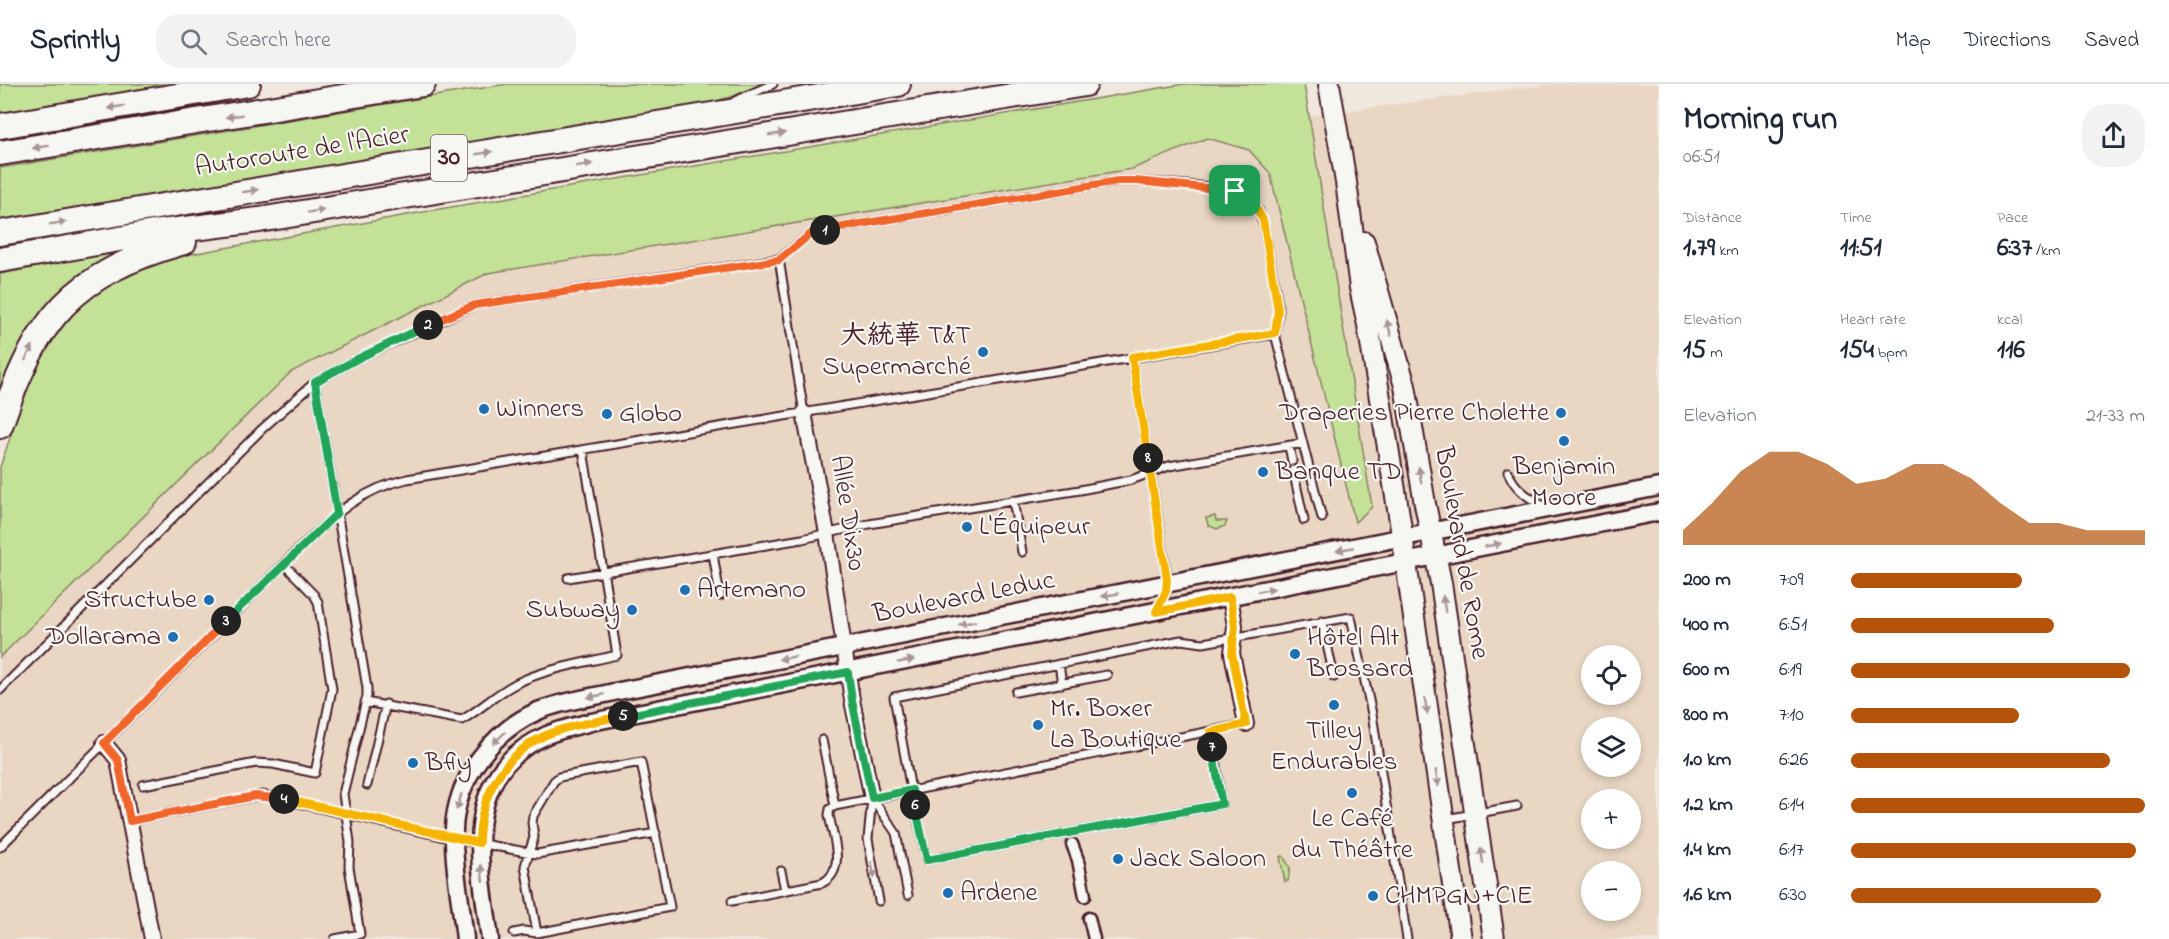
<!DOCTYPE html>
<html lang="en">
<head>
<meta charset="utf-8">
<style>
	:root { --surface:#fff; --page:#f2f2f3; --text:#1f2937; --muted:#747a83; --line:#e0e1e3; --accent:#b45309 }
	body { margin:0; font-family:"Indie Flower","LXGW WenKai TC",sans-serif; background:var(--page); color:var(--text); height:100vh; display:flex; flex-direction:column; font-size:22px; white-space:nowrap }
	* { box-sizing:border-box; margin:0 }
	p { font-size:20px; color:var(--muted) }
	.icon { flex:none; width:33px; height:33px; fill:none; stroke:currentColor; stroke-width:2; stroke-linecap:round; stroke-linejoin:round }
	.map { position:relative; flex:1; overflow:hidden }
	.sheet { display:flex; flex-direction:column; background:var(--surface); width:510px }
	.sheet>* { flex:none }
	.buttons { position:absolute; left:1581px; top:561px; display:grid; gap:12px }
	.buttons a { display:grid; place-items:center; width:60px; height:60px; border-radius:50%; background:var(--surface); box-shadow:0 3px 9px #0003; font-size:30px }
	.pin { position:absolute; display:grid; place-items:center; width:51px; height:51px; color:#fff; margin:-26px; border-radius:12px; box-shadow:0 3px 9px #0006 }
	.km { position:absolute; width:30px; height:30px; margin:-15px; border-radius:50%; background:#222; color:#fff; font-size:16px; line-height:30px; text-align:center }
	.round { display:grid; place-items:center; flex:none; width:63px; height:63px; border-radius:24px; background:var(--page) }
	.headline { display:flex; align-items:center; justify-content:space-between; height:102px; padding:0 24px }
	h1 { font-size:33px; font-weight:800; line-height:45px }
	.stats { display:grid; grid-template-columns:repeat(3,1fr); gap:9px; height:102px; padding:6px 24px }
	.stats div { display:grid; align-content:center }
	.stats b { font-size:26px; font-weight:800 }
	.stats small { font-size:16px; font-weight:400 }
	.stats p { font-size:16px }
	.chart { height:168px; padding:12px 24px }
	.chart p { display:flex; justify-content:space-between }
	.chart svg { width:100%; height:108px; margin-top:6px; fill:var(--accent); opacity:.7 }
	ul { padding:0 24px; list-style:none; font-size:20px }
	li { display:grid; grid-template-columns:96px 72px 1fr; align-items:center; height:45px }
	li i { height:15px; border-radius:8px; background:var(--accent) }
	header { display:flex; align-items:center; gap:36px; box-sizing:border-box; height:84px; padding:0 30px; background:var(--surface); border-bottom:2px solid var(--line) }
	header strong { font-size:28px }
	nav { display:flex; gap:33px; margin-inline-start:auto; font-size:21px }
	.search { width:420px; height:54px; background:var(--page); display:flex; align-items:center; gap:15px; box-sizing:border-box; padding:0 21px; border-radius:24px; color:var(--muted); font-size:22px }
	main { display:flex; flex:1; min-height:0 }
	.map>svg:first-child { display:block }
	.built { fill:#e9d7c4; fill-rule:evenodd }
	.green { fill:#c4e198; stroke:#878062; stroke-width:1.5 }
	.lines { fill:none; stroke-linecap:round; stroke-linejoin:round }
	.service-casing { stroke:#4a1f2b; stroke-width:11 }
	.pedestrian-casing { stroke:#4a1f2b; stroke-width:15 }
	.minor-casing { stroke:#4a1f2b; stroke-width:18 }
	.tertiary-casing { stroke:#4a1f2b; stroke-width:21 }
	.secondary-casing { stroke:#4a1f2b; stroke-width:24 }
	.motorway-casing { stroke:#4a1f2b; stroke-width:28 }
	.service { stroke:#f6f6f2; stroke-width:7 }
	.pedestrian { stroke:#f6f6f2; stroke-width:10 }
	.minor { stroke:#f6f6f2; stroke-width:14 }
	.tertiary { stroke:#f6f6f2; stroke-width:16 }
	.secondary { stroke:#f6f6f2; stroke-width:20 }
	.motorway { stroke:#f6f6f2; stroke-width:24 }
	.oneway { fill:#a99598 }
	.split-1-casing { stroke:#fff; stroke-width:12 }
	.split-2-casing { stroke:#fff; stroke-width:12 }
	.split-3-casing { stroke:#fff; stroke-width:12 }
	.split-4-casing { stroke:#fff; stroke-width:12 }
	.split-5-casing { stroke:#fff; stroke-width:12 }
	.split-6-casing { stroke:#fff; stroke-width:12 }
	.split-7-casing { stroke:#fff; stroke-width:12 }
	.split-8-casing { stroke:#fff; stroke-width:12 }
	.split-9-casing { stroke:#fff; stroke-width:12 }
	.split-1 { stroke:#f0652b; stroke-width:8 }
	.split-2 { stroke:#f0652b; stroke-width:8 }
	.split-3 { stroke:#22a559; stroke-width:8 }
	.split-4 { stroke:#f0652b; stroke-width:8 }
	.split-5 { stroke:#f5b400; stroke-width:8 }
	.split-6 { stroke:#22a559; stroke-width:8 }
	.split-7 { stroke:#22a559; stroke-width:8 }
	.split-8 { stroke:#f5b400; stroke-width:8 }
	.split-9 { stroke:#f5b400; stroke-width:8 }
	.poi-dot { fill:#1f6fb2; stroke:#f6f6f2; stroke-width:2 }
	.labels { text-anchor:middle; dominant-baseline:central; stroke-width:4.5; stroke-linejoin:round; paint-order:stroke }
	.shield { fill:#f6f6f2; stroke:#7e6067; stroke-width:1.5 }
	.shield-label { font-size:26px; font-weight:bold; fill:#4a1f2b }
	.street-label { font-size:27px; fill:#4a1f2b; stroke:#f6f6f2 }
	.poi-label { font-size:27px; fill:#4a1f2b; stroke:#f6f6f2; text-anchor:start }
</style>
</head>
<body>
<header>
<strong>Sprintly</strong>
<div class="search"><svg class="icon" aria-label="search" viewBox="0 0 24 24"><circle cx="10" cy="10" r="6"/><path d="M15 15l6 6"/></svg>Search here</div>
<nav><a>Map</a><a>Directions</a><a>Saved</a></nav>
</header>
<main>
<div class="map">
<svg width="1659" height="855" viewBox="0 0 1659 855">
	<rect width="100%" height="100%" fill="#f0e8dd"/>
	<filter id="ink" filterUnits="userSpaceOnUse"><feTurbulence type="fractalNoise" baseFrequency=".0167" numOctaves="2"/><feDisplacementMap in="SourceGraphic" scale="12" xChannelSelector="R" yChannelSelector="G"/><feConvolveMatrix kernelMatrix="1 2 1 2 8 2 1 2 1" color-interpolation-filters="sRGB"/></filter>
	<g filter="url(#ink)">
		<path class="built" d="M 1551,0 L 1659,0 L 1659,855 L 0,855 L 0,479 L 247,172 ZM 1592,572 L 1630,572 L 1630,610 L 1592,610 ZM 1592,644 L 1630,644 L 1630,682 L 1592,682 ZM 1592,716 L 1630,716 L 1630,754 L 1592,754 ZM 1592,788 L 1630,788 L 1630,826 L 1592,826 Z"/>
		<path class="green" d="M 0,0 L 184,0 L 0,30 Z
			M 507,0 L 761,0 L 734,12 L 684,26 L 0,138 L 0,84 Z
			M 1184,0 L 1304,0 L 1372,423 L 1355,438 L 1270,89 L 1249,66 L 1207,54 L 1132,85 L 488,189 L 291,288 L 0,573 L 0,383 L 31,292 L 55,248 L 85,218 L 118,195 L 175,173 L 451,123 Z
			M 129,165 L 98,185 L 0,314 L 0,190 Z
			M 1215,432 L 1216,437 L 1227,437 L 1225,442 L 1217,445 L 1208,441 L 1206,434 Z
			M 1283,772 L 1290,784 L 1288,797 L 1285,798 L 1280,773 Z"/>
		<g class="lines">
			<defs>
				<path id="service" d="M 735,17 L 773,0
					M 779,175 L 804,329
					M 1132,273 L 1167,492 L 1166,508 L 1157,525
					M 315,298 L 367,604 L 367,612 L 343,710 L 350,758 L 349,783 L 360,850 L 335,855
					M 1289,362 L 1292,377
					M 1293,386 L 1304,436
					M 1508,388 C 1515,405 1528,413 1543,422
					M 1013,416 L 1022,468
					M 713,470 L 720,512
					M 568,494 L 802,455 L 869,440 L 1080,406 L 1131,396 L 1169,382 L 1303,359
					M 1322,537 L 1334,593
					M 1059,580 L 1062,600
					M 0,606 L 262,345 L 315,298 L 359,274 L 475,221 L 779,175 L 813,148 L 1118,97 L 1136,97 L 1223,104 L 1243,110 L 1249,115 L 1259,127 L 1264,143 L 1279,226 L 1275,250 L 1322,434
					M 1016,608 L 1107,591
					M 365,618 L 462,636 C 481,625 497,609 517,599 C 548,584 584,579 617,571 L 583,366
					M 1211,648 L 1222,720 L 927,776 L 911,706 L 894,613 L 1181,556 L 1203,559 L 1351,533 L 1372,630 L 1407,855
					M 822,656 L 835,722
					M 641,678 L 670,823 L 537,849 L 525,782 L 534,753 L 532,739 L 533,732 L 554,697 L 559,693 Z
					M 143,701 L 256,679 L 273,680 L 315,689 L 332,605 L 318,518 L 314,511 L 284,480
					M 367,701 L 386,620
					M 872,714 L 896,749 L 908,811
					M 872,714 L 868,755 L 879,817
					M 1446,735 L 1517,722
					M 130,737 L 263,711 L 440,752 L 537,770 L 656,749
					M 0,763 L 294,470 C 331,435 355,407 407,395 L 1275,250
					M 781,787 L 785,806
					M 732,817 L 822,799 C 847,787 833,753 829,731 L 830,725 L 835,722 L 1246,640
					M 514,849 L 524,847 L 537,849"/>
				<path id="pedestrian" d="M 1072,760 L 1078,776 L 1085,812
					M 1089,834 L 1094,855"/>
				<path id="minor" d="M 804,329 L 827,449 L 852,616 L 872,714
					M 1230,513 L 1235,542 L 1232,569 L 1246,640
					M 104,659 L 118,676 L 152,855"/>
				<path id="tertiary" d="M 465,855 C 461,819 453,782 454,745 C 456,695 492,647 538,627 C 562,617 589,614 614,608 L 1659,403
					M 490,855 C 480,780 458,690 547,651 C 561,645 576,642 591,638 L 1659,428"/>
				<path id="secondary" d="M 1329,0 L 1346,98 L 1360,204 L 1368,241 L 1399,431 L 1461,855
					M 1364,158 L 1405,302 L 1425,420 L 1441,499 L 1494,855"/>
				<path id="motorway" d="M 0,42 L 248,0
					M 0,69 L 423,0
					M 0,149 L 898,0
					M 0,176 L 153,149 L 259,136 L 1085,0
					M 0,342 C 37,234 71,190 184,158"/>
			</defs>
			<use href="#service" class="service-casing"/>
			<use href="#pedestrian" class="pedestrian-casing"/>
			<use href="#minor" class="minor-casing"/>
			<use href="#tertiary" class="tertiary-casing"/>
			<use href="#secondary" class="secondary-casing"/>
			<use href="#motorway" class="motorway-casing"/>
			<use href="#service" class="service"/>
			<use href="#pedestrian" class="pedestrian"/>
			<use href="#minor" class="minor"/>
			<use href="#tertiary" class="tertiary"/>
			<use href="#secondary" class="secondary"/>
			<use href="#motorway" class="motorway"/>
		</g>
		<defs><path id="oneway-solid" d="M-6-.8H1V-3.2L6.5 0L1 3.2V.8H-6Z" transform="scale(1.5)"/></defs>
		<g class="oneway">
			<use href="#oneway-solid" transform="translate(116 23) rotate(171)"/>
			<use href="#oneway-solid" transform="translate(234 32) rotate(171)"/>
			<use href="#oneway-solid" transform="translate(777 50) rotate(-9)"/>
			<use href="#oneway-solid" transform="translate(41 63) rotate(171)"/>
			<use href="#oneway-solid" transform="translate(484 69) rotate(-9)"/>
			<use href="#oneway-solid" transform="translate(584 81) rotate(-9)"/>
			<use href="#oneway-solid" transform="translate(250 107) rotate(-9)"/>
			<use href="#oneway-solid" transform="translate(316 127) rotate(-10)"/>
			<use href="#oneway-solid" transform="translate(58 139) rotate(-9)"/>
			<use href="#oneway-solid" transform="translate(1389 244) rotate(-106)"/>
			<use href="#oneway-solid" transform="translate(29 269) rotate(-63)"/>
			<use href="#oneway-solid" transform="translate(1420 391) rotate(-99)"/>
			<use href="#oneway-solid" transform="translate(1493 461) rotate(-11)"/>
			<use href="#oneway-solid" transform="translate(1345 465) rotate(169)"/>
			<use href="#oneway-solid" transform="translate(1266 506) rotate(-11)"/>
			<use href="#oneway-solid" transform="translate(1110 511) rotate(169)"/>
			<use href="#oneway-solid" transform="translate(1444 520) rotate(-99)"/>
			<use href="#oneway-solid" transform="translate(967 539) rotate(169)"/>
			<use href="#oneway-solid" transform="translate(787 574) rotate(169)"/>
			<use href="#oneway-solid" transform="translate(906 577) rotate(-10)"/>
			<use href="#oneway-solid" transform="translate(596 612) rotate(169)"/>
			<use href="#oneway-solid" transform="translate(1426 622) rotate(82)"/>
			<use href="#oneway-solid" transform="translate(499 654) rotate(137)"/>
			<use href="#oneway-solid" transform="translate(1437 694) rotate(81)"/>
			<use href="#oneway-solid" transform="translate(459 718) rotate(107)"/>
			<use href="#oneway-solid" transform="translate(1482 772) rotate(-98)"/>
			<use href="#oneway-solid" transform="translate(873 786) rotate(79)"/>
			<use href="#oneway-solid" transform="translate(482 789) rotate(-96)"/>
		</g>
	</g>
	<g class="lines" filter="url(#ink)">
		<defs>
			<path id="split-1" d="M 825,146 L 1118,97 L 1136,97 L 1235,107"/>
			<path id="split-2" d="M 428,241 L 475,221 L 779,176 L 813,148 L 825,146"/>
			<path id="split-3" d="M 226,537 L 337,429 L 315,298 L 359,274 L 428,241"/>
			<path id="split-4" d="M 226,537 L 104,659 L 118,676 L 130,737 L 255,712 L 284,715"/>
			<path id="split-5" d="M 284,715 L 479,759 C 479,714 503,670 546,651 C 570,641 598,637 623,632"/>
			<path id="split-6" d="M 623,632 L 848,588 L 852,616 L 872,714 L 912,706 L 915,721"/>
			<path id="split-7" d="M 915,721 L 927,776 L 1222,720 L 1212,663"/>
			<path id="split-8" d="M 1148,374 L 1167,495 L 1166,507 L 1156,528 L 1230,513 L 1235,542 L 1232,569 L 1246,640 L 1211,648 L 1212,663"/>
			<path id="split-9" d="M 1148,374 L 1132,273 L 1275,249 L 1278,226 L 1263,136 L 1254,120 L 1243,110 L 1235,107"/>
		</defs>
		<use href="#split-1" class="split-1-casing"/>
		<use href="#split-2" class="split-2-casing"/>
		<use href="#split-3" class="split-3-casing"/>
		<use href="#split-4" class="split-4-casing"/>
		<use href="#split-5" class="split-5-casing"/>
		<use href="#split-6" class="split-6-casing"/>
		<use href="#split-7" class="split-7-casing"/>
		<use href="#split-8" class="split-8-casing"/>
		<use href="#split-9" class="split-9-casing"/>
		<use href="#split-1" class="split-1"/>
		<use href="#split-2" class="split-2"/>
		<use href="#split-3" class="split-3"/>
		<use href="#split-4" class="split-4"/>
		<use href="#split-5" class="split-5"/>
		<use href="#split-6" class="split-6"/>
		<use href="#split-7" class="split-7"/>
		<use href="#split-8" class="split-8"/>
		<use href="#split-9" class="split-9"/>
	</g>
	<g class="poi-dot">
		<circle cx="983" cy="268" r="6"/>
		<circle cx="484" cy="325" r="6"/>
		<circle cx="1561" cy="329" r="6"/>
		<circle cx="607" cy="330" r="6"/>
		<circle cx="1564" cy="357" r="6"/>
		<circle cx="1263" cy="388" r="6"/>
		<circle cx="967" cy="443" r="6"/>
		<circle cx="685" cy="506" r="6"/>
		<circle cx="209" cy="516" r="6"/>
		<circle cx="632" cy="526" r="6"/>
		<circle cx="173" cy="553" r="6"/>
		<circle cx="1295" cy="570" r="6"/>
		<circle cx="1334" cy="621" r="6"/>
		<circle cx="1038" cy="641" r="6"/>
		<circle cx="413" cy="679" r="6"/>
		<circle cx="1352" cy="709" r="6"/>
		<circle cx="1118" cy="775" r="6"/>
		<circle cx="948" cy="809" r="6"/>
		<circle cx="1373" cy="812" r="6"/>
	</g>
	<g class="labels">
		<rect class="shield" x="431" y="51" width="36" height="46" rx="4.5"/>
		<g class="shield-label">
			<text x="449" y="74">30</text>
		</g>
		<g class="street-label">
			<text transform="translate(302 68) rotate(-9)">Autoroute de l'Acier</text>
			<text transform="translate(847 429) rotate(81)">Allée Dix30</text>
			<text transform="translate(1461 469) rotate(80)">Boulevard de Rome</text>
			<text transform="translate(964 514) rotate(-11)">Boulevard Leduc</text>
		</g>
		<g class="poi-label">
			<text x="971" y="252" text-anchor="end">大統華 T&amp;T<tspan x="971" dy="31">Supermarché</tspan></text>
			<text x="496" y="325">Winners</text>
			<text x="1549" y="329" text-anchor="end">Draperies Pierre Cholette</text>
			<text x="619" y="330">Globo</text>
			<text x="1564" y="383" text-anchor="middle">Benjamin<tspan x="1564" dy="31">Moore</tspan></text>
			<text x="1275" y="388">Banque TD</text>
			<text x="979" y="443">L'Équipeur</text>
			<text x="697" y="506">Artemano</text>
			<text x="197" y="516" text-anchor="end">Structube</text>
			<text x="620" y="526" text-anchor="end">Subway</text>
			<text x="161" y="553" text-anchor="end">Dollarama</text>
			<text x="1307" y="554">Hôtel Alt<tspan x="1307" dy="31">Brossard</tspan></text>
			<text x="1050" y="625">Mr. Boxer<tspan x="1050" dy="31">La Boutique</tspan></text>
			<text x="1334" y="647" text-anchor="middle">Tilley<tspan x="1334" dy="31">Endurables</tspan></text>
			<text x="425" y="679">Bfly</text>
			<text x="1352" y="735" text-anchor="middle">Le Café<tspan x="1352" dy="31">du Théâtre</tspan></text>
			<text x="1130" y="775">Jack Saloon</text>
			<text x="960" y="809">Ardene</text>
			<text x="1385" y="812">CHMPGN+CIE</text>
		</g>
	</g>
</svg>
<div class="buttons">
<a><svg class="icon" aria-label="locate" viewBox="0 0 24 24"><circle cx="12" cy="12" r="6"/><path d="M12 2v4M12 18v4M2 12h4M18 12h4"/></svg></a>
<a><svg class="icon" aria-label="layers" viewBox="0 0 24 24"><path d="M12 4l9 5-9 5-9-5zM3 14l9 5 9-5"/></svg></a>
<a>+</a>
<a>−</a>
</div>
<div class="pin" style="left:1235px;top:107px;background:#1e9e55"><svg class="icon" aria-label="arrive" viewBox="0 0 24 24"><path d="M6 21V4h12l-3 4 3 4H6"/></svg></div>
<b class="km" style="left:825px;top:146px">1</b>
<b class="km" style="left:428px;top:241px">2</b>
<b class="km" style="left:226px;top:537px">3</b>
<b class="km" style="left:284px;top:715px">4</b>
<b class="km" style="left:623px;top:632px">5</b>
<b class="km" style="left:915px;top:721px">6</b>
<b class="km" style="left:1212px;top:663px">7</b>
<b class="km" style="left:1148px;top:374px">8</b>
</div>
<section class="sheet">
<div class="headline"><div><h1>Morning run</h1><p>06:51</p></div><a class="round"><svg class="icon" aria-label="share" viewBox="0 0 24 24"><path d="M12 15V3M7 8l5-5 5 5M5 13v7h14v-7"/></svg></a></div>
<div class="stats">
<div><p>Distance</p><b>1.79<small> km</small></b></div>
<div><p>Time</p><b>11:51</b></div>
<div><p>Pace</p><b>6:37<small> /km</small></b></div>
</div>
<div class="stats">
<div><p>Elevation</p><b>15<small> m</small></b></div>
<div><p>Heart rate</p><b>154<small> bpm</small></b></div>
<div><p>kcal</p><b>116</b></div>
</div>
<div class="chart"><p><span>Elevation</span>21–33 m</p>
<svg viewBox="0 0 160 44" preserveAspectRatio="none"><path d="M0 44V38L10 27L20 14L30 6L40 6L50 11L60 19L70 17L80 11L90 11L100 17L110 27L120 35L130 35L140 38L150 38L160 38V44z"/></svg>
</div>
<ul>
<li><b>200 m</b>7:09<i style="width:58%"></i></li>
<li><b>400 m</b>6:51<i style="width:69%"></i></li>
<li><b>600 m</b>6:19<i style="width:95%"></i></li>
<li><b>800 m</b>7:10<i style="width:57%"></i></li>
<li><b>1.0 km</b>6:26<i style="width:88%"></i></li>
<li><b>1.2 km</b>6:14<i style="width:100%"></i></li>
<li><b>1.4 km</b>6:17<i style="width:97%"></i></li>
<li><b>1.6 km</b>6:30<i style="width:85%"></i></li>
</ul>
</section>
</main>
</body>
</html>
